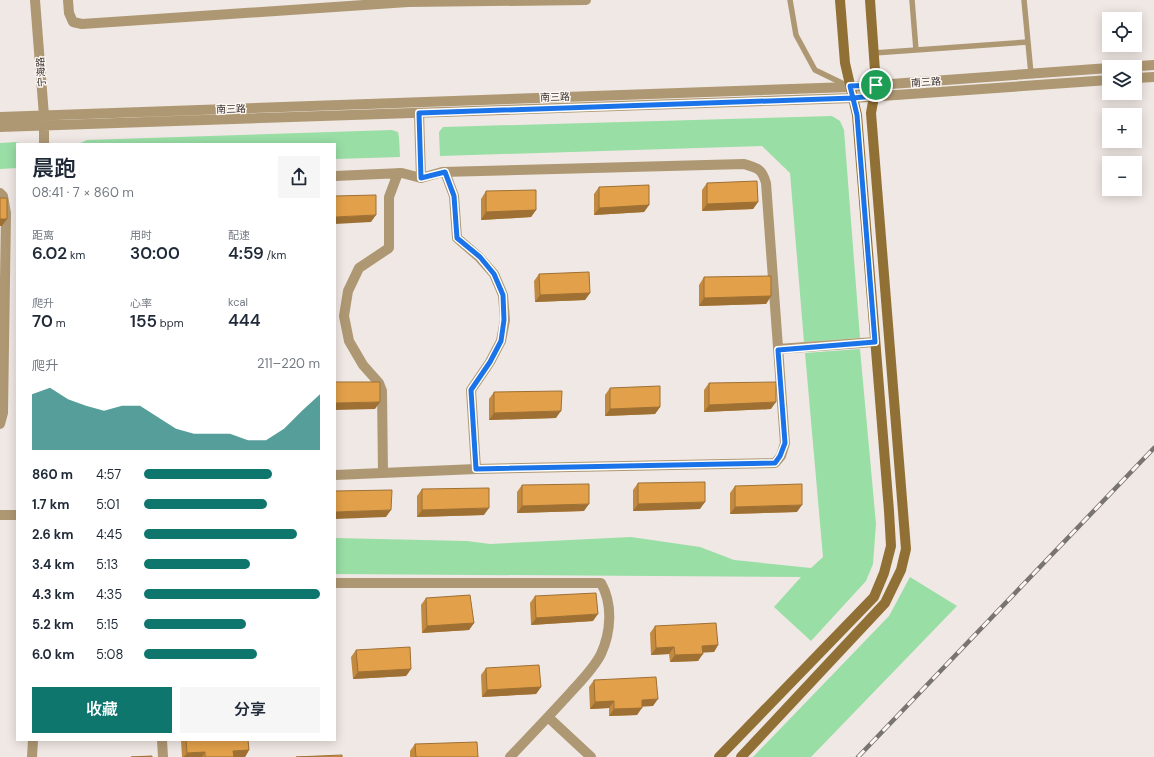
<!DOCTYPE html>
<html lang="zh">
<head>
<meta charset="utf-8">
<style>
	:root { --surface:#fff; --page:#f6f6f7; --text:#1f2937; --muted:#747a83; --accent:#0f766e }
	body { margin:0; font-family:"DM Sans","Noto Sans SC",sans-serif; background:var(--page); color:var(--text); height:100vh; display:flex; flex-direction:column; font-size:15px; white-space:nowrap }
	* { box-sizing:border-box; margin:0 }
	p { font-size:13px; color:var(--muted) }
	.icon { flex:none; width:22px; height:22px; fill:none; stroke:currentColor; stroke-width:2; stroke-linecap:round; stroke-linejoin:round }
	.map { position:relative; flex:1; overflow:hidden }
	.drawer { position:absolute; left:16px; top:143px; width:320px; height:598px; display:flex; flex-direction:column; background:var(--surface); border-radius:0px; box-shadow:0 2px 10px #0003 }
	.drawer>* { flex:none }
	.controls { position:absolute; left:1102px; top:12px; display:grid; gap:8px }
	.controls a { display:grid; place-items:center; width:40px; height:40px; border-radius:0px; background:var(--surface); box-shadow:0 2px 10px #0003; font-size:20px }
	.pin { position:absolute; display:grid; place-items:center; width:34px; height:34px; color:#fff; margin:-17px; border:2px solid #fff; border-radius:50%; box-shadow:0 1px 4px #0007 }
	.round { display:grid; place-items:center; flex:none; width:42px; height:42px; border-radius:0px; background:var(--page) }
	.overview { display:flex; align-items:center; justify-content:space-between; height:68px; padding:0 16px }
	h1 { font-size:22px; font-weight:600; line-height:30px }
	.stats { display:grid; grid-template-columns:repeat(3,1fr); gap:6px; height:68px; padding:4px 16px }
	.stats div { display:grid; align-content:center }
	.stats b { font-size:17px; font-weight:600 }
	.stats small { font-size:11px; font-weight:400 }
	.stats p { font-size:11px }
	.chart { height:112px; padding:8px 16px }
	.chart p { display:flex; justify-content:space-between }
	.chart svg { width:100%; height:72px; margin-top:4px; fill:var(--accent); opacity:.7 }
	.action { display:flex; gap:8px; margin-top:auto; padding:8px 16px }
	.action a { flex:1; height:46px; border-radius:0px; background:var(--accent); color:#fff; font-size:16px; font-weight:600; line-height:46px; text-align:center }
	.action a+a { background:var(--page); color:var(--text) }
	ul { padding:0 16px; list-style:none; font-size:13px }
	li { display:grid; grid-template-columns:64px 48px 1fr; align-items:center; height:30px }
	li i { height:10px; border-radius:5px; background:var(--accent) }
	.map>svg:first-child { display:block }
	.green { fill:#99dea5 }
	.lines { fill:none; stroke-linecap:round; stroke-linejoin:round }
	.service { stroke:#ae9873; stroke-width:5.5 }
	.minor { stroke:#ae9873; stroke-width:10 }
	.tertiary { stroke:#ae9873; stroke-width:10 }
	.secondary { stroke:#917035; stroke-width:10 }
	.rail-casing { stroke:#787471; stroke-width:4.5 }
	.rail { stroke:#fef6f1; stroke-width:3; stroke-dasharray:9; stroke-linecap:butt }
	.wall { fill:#c28a40 }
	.shaded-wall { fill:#9e7034 }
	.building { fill:#e2a04a; stroke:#9e7034 }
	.route-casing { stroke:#fff; stroke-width:8 }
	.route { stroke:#1a73e8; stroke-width:5 }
	.labels { text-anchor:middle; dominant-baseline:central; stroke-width:3; stroke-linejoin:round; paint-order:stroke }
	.street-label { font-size:10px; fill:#34312f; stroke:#fef6f1 }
</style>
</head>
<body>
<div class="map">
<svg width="1154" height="757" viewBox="0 0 1154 757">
	<rect width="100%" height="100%" fill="#f0e8e4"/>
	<path class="green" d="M 832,116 L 840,121 L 844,130 L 860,338 L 804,342 L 790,173 L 762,146 L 440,156 L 439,132 L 443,127 Z
		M 392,130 L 398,132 L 399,137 L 400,157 L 335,159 L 335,144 L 78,144 L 87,140 Z
		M 16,142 L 22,144 L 17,144 L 17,168 L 0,169 L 0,143 Z
		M 860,349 L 876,524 L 873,564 L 866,581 L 811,641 L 774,607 L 801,577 L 335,574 L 335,538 L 467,541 L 490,544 L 631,537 L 700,547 L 734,560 L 811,568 L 823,557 L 805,353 Z
		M 910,577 L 957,606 L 811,757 L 753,757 L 889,616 Z"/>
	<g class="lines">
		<path class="service" d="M 790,0 L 796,35 L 815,70 L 846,85
			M 912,0 L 916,50
			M 1024,0 L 1031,74
			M 874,53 L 1028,42"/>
		<path class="minor" d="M 68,0 L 69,13 L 73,22 L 82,24 L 408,2 L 586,0
			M 419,113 L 421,178
			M 445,172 L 454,196 L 457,238 L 479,257 L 494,274 L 503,295 L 505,320 L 501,341 L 490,362 L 471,390 L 476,469
			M 335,176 L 402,173 L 421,178 L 442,172 L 744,164 C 758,168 762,169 766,183 L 785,443 L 781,456 L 775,463 L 476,469 L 335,475
			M 0,193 L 3,196 L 6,213 L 3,413 L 0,424
			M 778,349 L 875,342
			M 383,473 L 382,391 L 379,383 L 363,365 L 349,341 L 344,316 L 348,291 L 359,268 L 389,248 L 389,197 L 398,173
			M 335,583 L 601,583 C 613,604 611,632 601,654 C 594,668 581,681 571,692 C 551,714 530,736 510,757
			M 548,717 L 591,757
			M 162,740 L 163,757"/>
		<path class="tertiary" d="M 35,0 L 44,116 L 44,144
			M 1125,67 L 1154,65
			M 1135,78 L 1154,77
			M 0,117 L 850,87 L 1109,68
			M 0,127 L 853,98 L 1109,80
			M 0,515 L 17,515
			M 32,757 L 33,740"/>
		<path class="secondary" d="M 719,757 L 874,597 L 884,573 L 891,546 L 889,511 L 857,115 L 845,63 L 840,0
			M 741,757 L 885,603 L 901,570 L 906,549 L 871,113 L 876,85 L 870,0"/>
		<defs>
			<path id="rail" d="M 858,757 L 1154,448"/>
		</defs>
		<use href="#rail" class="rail-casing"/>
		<use href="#rail" class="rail"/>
	</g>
	<path class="wall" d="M 707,183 L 758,202 L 753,209 L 702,211 L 702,190 Z
		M 599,187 L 649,205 L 644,212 L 594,215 L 594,194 Z
		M 486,191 L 536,210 L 531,217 L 481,220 L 481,199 Z
		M 539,274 L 590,293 L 585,300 L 535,302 L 534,281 Z
		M 704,277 L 771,296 L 766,304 L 699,306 L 699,285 Z
		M 709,383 L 771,409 L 704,412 L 704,390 Z
		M 610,388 L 660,407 L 655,414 L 605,416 L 605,395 Z
		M 494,392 L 556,418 L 489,420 L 489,399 Z
		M 638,483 L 700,509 L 633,511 L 633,490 Z
		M 522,485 L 584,511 L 517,513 L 517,492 Z
		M 735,486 L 797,512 L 730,514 L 730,493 Z
		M 422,489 L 484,515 L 417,517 L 417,496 Z
		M 535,596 L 593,621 L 531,625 L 530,603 Z
		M 426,598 L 474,623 L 469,630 L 422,633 L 421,605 Z
		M 655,626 L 718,645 L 714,652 L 703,652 L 698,661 L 670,662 L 669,654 L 651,655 L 650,633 Z
		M 356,650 L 411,669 L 406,676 L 353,679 L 351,657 Z
		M 486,668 L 541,687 L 536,694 L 482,697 L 481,675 Z
		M 594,680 L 653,706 L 642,706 L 637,715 L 609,716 L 609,708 L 590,709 L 589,687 Z
		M 181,740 L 248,740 L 249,750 L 245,757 L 182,757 Z
		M 415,744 L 478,757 L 410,757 L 410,751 Z"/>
	<path class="shaded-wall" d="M 758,202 L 753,209 L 702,211 L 707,204 Z
		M 649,205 L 644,212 L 594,215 L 599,208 Z
		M 536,210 L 531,217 L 481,220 L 486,212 Z
		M 376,215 L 371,222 L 335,224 L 335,217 Z
		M 0,219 L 7,219 L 2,226 L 0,226 Z
		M 590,293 L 585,300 L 535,302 L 540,295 Z
		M 771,296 L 766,304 L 699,306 L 704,298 Z
		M 380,402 L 375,409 L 335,410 L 335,403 Z
		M 776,402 L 771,409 L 704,412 L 709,405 Z
		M 660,407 L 655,414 L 605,416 L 610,409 Z
		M 561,411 L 556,418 L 489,420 L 494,413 Z
		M 705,502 L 700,509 L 633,511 L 638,504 Z
		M 589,504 L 584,511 L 517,513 L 522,506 Z
		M 802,505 L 797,512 L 730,514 L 735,507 Z
		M 489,508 L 484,515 L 417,517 L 422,510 Z
		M 391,510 L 386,517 L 335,519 L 335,512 Z
		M 598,614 L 593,621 L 531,625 L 536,618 Z
		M 474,623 L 469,630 L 422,633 L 427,626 Z
		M 718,645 L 714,652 L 697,653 L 702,646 Z
		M 674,647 L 669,654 L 651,655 L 656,648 Z
		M 703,654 L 698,661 L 670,662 L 675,655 Z
		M 411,669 L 406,676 L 353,679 L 358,672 Z
		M 541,687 L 536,694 L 482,697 L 487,690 Z
		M 658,699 L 653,706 L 637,707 L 642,700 Z
		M 614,701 L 609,708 L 590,709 L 595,702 Z
		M 642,708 L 637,715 L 609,716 L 614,709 Z
		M 249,750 L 245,757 L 229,757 L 233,751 Z
		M 205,752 L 202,757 L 184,757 L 187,753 Z"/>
	<path class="building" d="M 757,181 L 758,202 L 707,204 L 707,183 Z
		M 649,185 L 649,205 L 599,208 L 599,187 Z
		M 536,190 L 536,210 L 486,212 L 486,191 Z
		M 376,195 L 376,215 L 335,217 L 335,196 Z
		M 0,198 L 7,198 L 7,219 L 0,219 Z
		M 589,272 L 590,293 L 540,295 L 539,274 Z
		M 771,276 L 771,296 L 704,298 L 704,277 Z
		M 335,382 L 380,382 L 380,402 L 335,403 Z
		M 776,382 L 776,402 L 709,405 L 709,383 Z
		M 660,386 L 660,407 L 610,409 L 610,388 Z
		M 562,391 L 561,411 L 494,413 L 494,392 Z
		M 705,482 L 705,502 L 638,504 L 638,483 Z
		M 589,484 L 589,504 L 522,506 L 522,485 Z
		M 802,484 L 802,505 L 735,507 L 735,486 Z
		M 489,488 L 489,508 L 422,510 L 422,489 Z
		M 392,490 L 391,510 L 335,512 L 335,491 Z
		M 596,593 L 598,614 L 536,618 L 535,596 Z
		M 470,595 L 474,623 L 427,626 L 426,598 Z
		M 716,623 L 718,645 L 702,646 L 703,654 L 675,655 L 674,647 L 656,648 L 655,626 Z
		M 410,647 L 411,669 L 358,672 L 356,650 Z
		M 539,665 L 541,687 L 487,690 L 486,668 Z
		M 656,677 L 658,699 L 642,700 L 642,708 L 614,709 L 614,701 L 595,702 L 594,680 Z
		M 186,740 L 248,740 L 249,750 L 233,751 L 234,757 L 205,757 L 205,752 L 187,753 Z
		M 477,742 L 478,757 L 416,757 L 415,744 Z
		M 342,755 L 342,757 L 296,757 Z
		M 152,756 L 152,757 L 131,757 Z"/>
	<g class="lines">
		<defs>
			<path id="route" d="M 876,85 L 850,86 L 857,115 L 875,342 L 778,350 L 785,443 L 780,456 L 775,463 L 476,469 L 471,390 L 490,362 L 501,341 L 504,320 L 503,295 L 494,274 L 480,257 L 457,238 L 454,196 L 445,172 L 421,178 L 419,113 L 853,98 L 874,96 L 876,85"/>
		</defs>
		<use href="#route" class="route-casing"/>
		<use href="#route" class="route"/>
	</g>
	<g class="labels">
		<g class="street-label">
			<text transform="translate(41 72) rotate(-94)">宁海路</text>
			<text transform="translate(926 82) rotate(-4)">南三路</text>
			<text transform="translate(555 97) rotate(-2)">南三路</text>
			<text transform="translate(231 109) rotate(-2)">南三路</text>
		</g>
	</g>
</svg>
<div class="controls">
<a><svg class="icon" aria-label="locate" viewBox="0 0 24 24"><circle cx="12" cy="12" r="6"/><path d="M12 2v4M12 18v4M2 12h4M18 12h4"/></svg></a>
<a><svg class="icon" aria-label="layers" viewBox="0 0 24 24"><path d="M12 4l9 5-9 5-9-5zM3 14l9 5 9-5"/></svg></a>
<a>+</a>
<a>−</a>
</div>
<div class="pin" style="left:876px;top:85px;background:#1e9e55"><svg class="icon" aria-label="arrive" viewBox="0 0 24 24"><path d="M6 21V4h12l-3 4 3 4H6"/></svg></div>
<section class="drawer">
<div class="overview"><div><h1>晨跑</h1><p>08:41 · 7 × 860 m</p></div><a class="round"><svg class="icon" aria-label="share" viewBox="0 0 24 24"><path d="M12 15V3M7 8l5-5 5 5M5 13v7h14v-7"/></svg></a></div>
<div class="stats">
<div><p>距离</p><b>6.02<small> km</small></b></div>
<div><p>用时</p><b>30:00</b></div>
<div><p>配速</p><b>4:59<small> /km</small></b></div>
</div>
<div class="stats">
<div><p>爬升</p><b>70<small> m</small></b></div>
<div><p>心率</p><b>155<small> bpm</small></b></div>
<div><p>kcal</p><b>444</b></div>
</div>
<div class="chart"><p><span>爬升</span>211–220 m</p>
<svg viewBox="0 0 160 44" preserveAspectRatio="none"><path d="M0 44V10L10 6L20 13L30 17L40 20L50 17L60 17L70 24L80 31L90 34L100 34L110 34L120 38L130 38L140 31L150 20L160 10V44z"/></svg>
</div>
<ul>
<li><b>860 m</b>4:57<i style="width:73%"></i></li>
<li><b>1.7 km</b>5:01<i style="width:70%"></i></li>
<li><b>2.6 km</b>4:45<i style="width:87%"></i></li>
<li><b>3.4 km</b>5:13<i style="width:60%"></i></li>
<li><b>4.3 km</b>4:35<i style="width:100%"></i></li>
<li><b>5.2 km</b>5:15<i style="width:58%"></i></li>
<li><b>6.0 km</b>5:08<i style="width:64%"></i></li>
</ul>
<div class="action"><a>收藏</a><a>分享</a></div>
</section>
</div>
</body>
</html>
